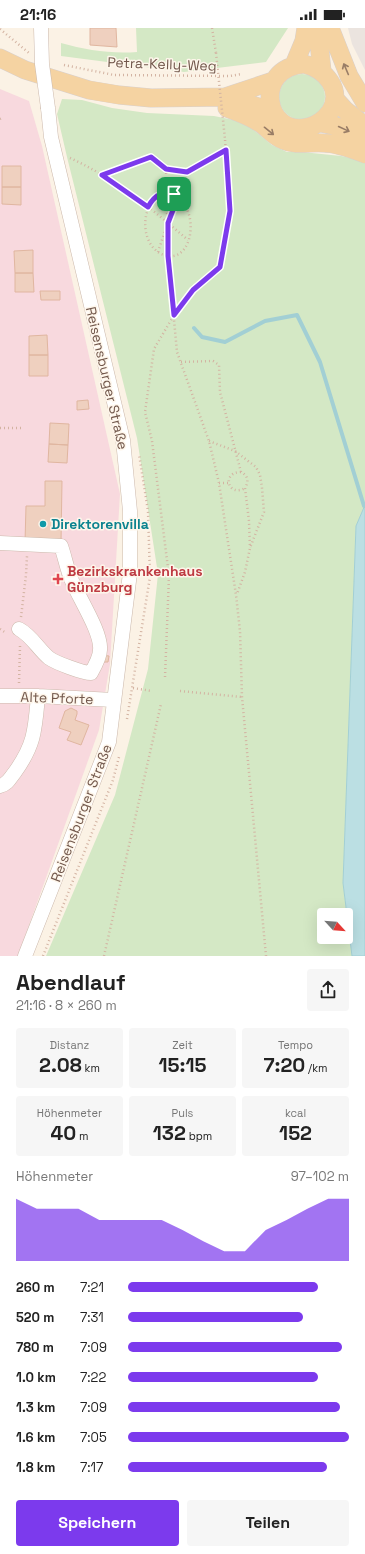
<!DOCTYPE html>
<html lang="de">
<head>
<meta charset="utf-8">
<style>
	:root { --surface:#fff; --page:#f6f6f6; --text:#222; --muted:#767676; --accent:#7c3aed }
	body { margin:0; font-family:"Space Grotesk",sans-serif; background:var(--page); color:var(--text); height:100vh; display:flex; flex-direction:column; font-size:15px; white-space:nowrap }
	* { box-sizing:border-box; margin:0 }
	p { font-size:13px; color:var(--muted) }
	.icon { flex:none; width:22px; height:22px; fill:none; stroke:currentColor; stroke-width:2; stroke-linecap:round; stroke-linejoin:round }
	.map { position:relative; height:928px; overflow:hidden }
	.drawer { display:flex; flex-direction:column; background:var(--surface); flex:1 }
	.drawer>* { flex:none }
	.needle { width:26px; rotate:116deg }
	.fabs { position:absolute; left:317px; top:880px; display:grid; gap:8px }
	.fabs a { display:grid; place-items:center; width:36px; height:36px; border-radius:4px; background:var(--surface); box-shadow:0 4px 16px #0002; font-size:20px }
	.pin { position:absolute; display:grid; place-items:center; width:34px; height:34px; color:#fff; margin:-17px; border-radius:8px; box-shadow:0 2px 6px #0006 }
	.round { display:grid; place-items:center; flex:none; width:42px; height:42px; border-radius:4px; background:var(--page) }
	.head { display:flex; align-items:center; justify-content:space-between; height:68px; padding:0 16px }
	h1 { font-size:22px; font-weight:700; line-height:30px }
	.figures { display:grid; grid-template-columns:repeat(3,1fr); gap:6px; height:68px; padding:4px 16px }
	.figures div { display:grid; align-content:center; border-radius:4px; background:var(--page); text-align:center }
	.figures b { font-size:20px; font-weight:700 }
	.figures small { font-size:11px; font-weight:400 }
	.figures p { font-size:11px }
	.chart { height:112px; padding:8px 16px }
	.chart p { display:flex; justify-content:space-between }
	.chart svg { width:100%; height:72px; margin-top:4px; fill:var(--accent); opacity:.7 }
	.cta { display:flex; gap:8px; margin-top:auto; padding:8px 16px }
	.cta a { flex:1; height:46px; border-radius:4px; background:var(--accent); color:#fff; font-size:16px; font-weight:700; line-height:46px; text-align:center }
	.cta a+a { background:var(--page); color:var(--text) }
	ul { padding:0 16px; list-style:none; font-size:13px }
	li { display:grid; grid-template-columns:64px 48px 1fr; align-items:center; height:30px }
	li i { height:10px; border-radius:5px; background:var(--accent) }
	.status { display:flex; justify-content:space-between; align-items:center; height:28px; padding:0 20px; background:var(--surface); direction:ltr }
	.status svg { height:11px; fill:currentColor }
	.map>svg:first-child { display:block }
	.industrial { fill:#ebe4df }
	.medical { fill:#f8d9de }
	.green { fill:#d4e8c5; fill-rule:evenodd }
	.water { fill:#bbdfe3; stroke:#a2cfd4 }
	.lines { fill:none; stroke-linecap:round; stroke-linejoin:round }
	.stream { stroke:#a2cfd4; stroke-width:4 }
	.building { fill:#efd0bf; stroke:#e0b6a0 }
	.minor-casing { stroke:#ccb9ac; stroke-width:15 }
	.major-casing { stroke:#d8d0cd; stroke-width:19 }
	.path { stroke:#d3b3a2; stroke-width:2.5; stroke-dasharray:1 3; stroke-linecap:butt }
	.minor { stroke:#fff; stroke-width:14 }
	.major { stroke:#f5d3a2; stroke-width:18 }
	.minor-bridge-casing { stroke:#ccb9ac; stroke-width:15; stroke-linecap:butt }
	.path-bridge { stroke:#d3b3a2; stroke-width:2.5; stroke-dasharray:1 3; stroke-linecap:butt }
	.minor-bridge { stroke:#fff; stroke-width:14 }
	.oneway { stroke:#997d66 }
	.route-casing { stroke:#fff; stroke-width:8 }
	.route { stroke:#7c3aed; stroke-width:5 }
	.culture-dot { fill:#0f9aa8; stroke:#fef6eb; stroke-width:1.5 }
	.health-dot { fill:#e0444e; stroke:#fef6eb; stroke-width:1.5 }
	.labels { text-anchor:middle; dominant-baseline:central; stroke-width:3; stroke-linejoin:round; paint-order:stroke }
	.street-label { font-size:14px; fill:#72584c; stroke:#fef6eb }
	.culture-label { font-size:14px; font-weight:bold; fill:#0d838f; stroke:#fef6eb; text-anchor:start }
	.health-label { font-size:14px; font-weight:bold; fill:#be3a42; stroke:#fef6eb; text-anchor:start }
</style>
</head>
<body>
<div class="status"><b>21:16</b><svg viewBox="0 0 49 12"><path d="M0 12V9h3v3zM5 12V6h3v6zM10 12V3h3v9zM15 12V0h3v12zM26 1h20v11H26zM47 4h2v5h-2z"/></svg></div>
<div class="map">
<svg width="365" height="928" viewBox="0 0 365 928">
	<rect width="100%" height="100%" fill="#fbf2e5"/>
	<path class="industrial" d="M 348,0 L 365,0 L 365,42 L 352,16 Z"/>
	<path class="medical" d="M 0,61 L 29,73 L 42,118 L 120,466 L 110,636 L 99,702 L 18,928 L 0,928 Z"/>
	<path class="green" d="M 136,0 L 288,0 L 266,34 L 184,44 L 61,28 L 61,15 C 86,22 111,26 137,24 Z
		M279 69a23 23 0 1 1 46 0a23 23 0 1 1-46 0Z
		M 62,71 L 82,72 L 112,80 L 147,85 L 214,88 L 234,92 L 250,99 L 272,117 L 287,124 L 302,124 L 341,128 L 365,133 L 365,477 L 356,498 L 343,855 L 352,928 L 46,928 L 115,767 L 148,641 L 158,546 L 137,410 L 67,129 L 57,86 ZM 324,887 L 346,887 L 346,909 L 324,909 Z"/>
	<path class="water" d="M 365,477 L 365,928 L 352,928 L 343,855 L 356,498 Z"/>
	<g class="lines">
		<path class="stream" d="M 194,300 L 202,309 L 225,314 L 265,293 L 297,287 L 320,334 L 364,478"/>
	</g>
	<path class="building" d="M 90,0 L 116,0 L 117,19 L 90,17 Z
		M 2,138 L 21,138 L 21,159 L 2,159 Z
		M 2,159 L 21,159 L 21,177 L 2,176 Z
		M 33,222 L 33,245 L 15,245 L 14,223 Z
		M 15,245 L 33,245 L 34,264 L 15,264 Z
		M 40,263 L 60,263 L 60,272 L 41,272 Z
		M 47,307 L 48,327 L 29,327 L 29,308 Z
		M 29,327 L 48,327 L 48,348 L 29,348 Z
		M 88,372 L 89,381 L 77,382 L 77,373 Z
		M 50,395 L 69,396 L 68,417 L 49,416 Z
		M 49,416 L 68,417 L 67,435 L 48,434 Z
		M 45,453 L 62,453 L 61,515 L 25,514 L 26,478 L 45,478 Z
		M 102,627 L 109,628 L 108,634 L 101,634 Z
		M 71,680 L 77,683 L 77,686 L 75,692 L 89,697 L 81,717 L 67,712 L 71,704 L 59,700 L 65,683 Z"/>
	<g class="lines">
		<defs>
			<path id="minor" d="M 0,515 L 61,518 C 65,529 67,542 72,553 C 79,570 102,605 100,622 C 100,629 95,638 91,645 C 83,645 56,635 49,630 C 38,621 32,608 19,601
				M 0,668 L 38,668 L 113,672
				M 0,758 C 8,756 10,750 15,744 C 35,716 35,701 38,668
				M 25,928 L 109,714 L 130,545 L 130,483 L 123,412 L 51,109 L 48,80"/>
			<path id="major" d="M 320,0 L 319,15 L 322,43
				M 330,0 L 349,48 L 365,75
				M 0,30 L 25,42 L 89,62 L 119,67 L 151,70 L 225,69 L 272,83
				M 304,36 C 325,41 344,62 330,84 C 324,92 318,97 308,99 C 265,110 252,40 304,36 Z
				M 294,37 L 304,13 L 306,0
				M 225,69 L 273,53
				M 335,71 L 345,82 L 365,98
				M 227,80 C 238,84 249,88 258,94 C 267,99 273,108 283,112 C 296,118 310,114 323,115 C 337,115 352,121 365,126
				M 321,95 C 338,97 351,104 365,113"/>
		</defs>
		<use href="#minor" class="minor-casing"/>
		<use href="#major" class="major-casing"/>
		<path class="path" d="M 212,0 L 216,25
			M 0,1 L 29,25
			M 64,37 L 114,47 L 230,48 L 242,46
			M 0,91 L 2,90
			M 70,130 C 114,150 152,181 188,212
			M 166,141 L 168,228 L 177,324 L 209,413 L 219,455 L 236,567 L 240,603 L 242,669 L 266,928
			M 102,147 L 151,129 L 166,141 L 187,144 L 226,123
			M 168,164 C 201,174 195,231 169,228 C 139,225 136,171 168,164 Z
			M 169,193 L 187,144
			M 158,224 L 167,197
			M 181,334 L 213,333 L 219,337 L 220,364 L 241,444 C 248,448 249,453 245,460 L 249,493 L 250,520
			M 0,400 L 23,400
			M 209,413 L 235,423 L 256,439 L 260,447 L 262,460 L 264,484 L 250,520 L 245,544 L 237,566
			M 241,444 C 221,444 228,470 245,460
			M 219,455 L 229,455
			M 21,589 L 26,547 L 27,528
			M 0,601 L 6,605
			M 165,649 L 169,548 L 152,413 L 145,384 L 154,321 L 174,287 L 193,262 L 220,239 L 230,183 L 225,111
			M 19,655 L 20,618
			M 133,660 L 152,663
			M 180,663 L 242,669
			M 127,691 L 150,549 L 148,483 L 139,426
			M 43,928 L 113,752 L 119,729
			M 104,928 L 161,676"/>
		<use href="#minor" class="minor"/>
		<use href="#major" class="major"/>
		<defs>
			<path id="minor-bridge" d="M 41,0 L 42,36 L 48,80"/>
		</defs>
		<use href="#minor-bridge" class="minor-bridge-casing"/>
		<path class="path-bridge" d="M 216,25 L 225,111"/>
		<use href="#minor-bridge" class="minor-bridge"/>
	</g>
	<defs><path id="oneway-shaft" d="M-6 0H5M1.5-3L5.5 0L1.5 3" fill="none" stroke-width="1.6" stroke-linecap="round" stroke-linejoin="round"/></defs>
	<g class="oneway">
		<use href="#oneway-shaft" transform="translate(346 41) rotate(-113)"/>
		<use href="#oneway-shaft" transform="translate(344 101) rotate(25)"/>
		<use href="#oneway-shaft" transform="translate(269 103) rotate(39)"/>
	</g>
	<g class="lines">
		<defs>
			<path id="route" d="M 226,122 L 230,183 L 220,239 L 193,262 L 174,287 L 168,228 L 168,195 L 178,169 C 165,161 155,166 148,179 L 102,147 L 151,129 L 166,141 L 187,144 Z"/>
		</defs>
		<use href="#route" class="route-casing"/>
		<use href="#route" class="route"/>
	</g>
	<circle class="culture-dot" cx="43" cy="496" r="4"/>
	<path class="health-dot" d="M56 545h4v4h4v4h-4v4h-4v-4h-4v-4h4z"/>
	<g class="labels">
		<g class="street-label">
			<text transform="translate(162 36) rotate(2)">Petra-Kelly-Weg</text>
			<text transform="translate(107 350) rotate(77)">Reisensburger Straße</text>
			<text transform="translate(57 670) rotate(2)">Alte Pforte</text>
			<text transform="translate(81 785) rotate(-69)">Reisensburger Straße</text>
		</g>
		<g class="culture-label">
			<text x="51" y="496">Direktorenvilla</text>
		</g>
		<g class="health-label">
			<text x="67" y="543">Bezirkskrankenhaus<tspan x="67" dy="16">Günzburg</tspan></text>
		</g>
	</g>
</svg>
<div class="fabs">
<a><svg class="needle" viewBox="-14 -14 28 28"><path d="M0-13l5 13h-10z" fill="#e53935"/><path d="M0 13l5-13h-10z" fill="#767676"/></svg></a>
</div>
<div class="pin" style="left:174px;top:166px;background:#1e9e55"><svg class="icon" aria-label="arrive" viewBox="0 0 24 24"><path d="M6 21V4h12l-3 4 3 4H6"/></svg></div>
</div>
<section class="drawer">
<div class="head"><div><h1>Abendlauf</h1><p>21:16 · 8 × 260 m</p></div><a class="round"><svg class="icon" aria-label="share" viewBox="0 0 24 24"><path d="M12 15V3M7 8l5-5 5 5M5 13v7h14v-7"/></svg></a></div>
<div class="figures">
<div><p>Distanz</p><b>2.08<small> km</small></b></div>
<div><p>Zeit</p><b>15:15</b></div>
<div><p>Tempo</p><b>7:20<small> /km</small></b></div>
</div>
<div class="figures">
<div><p>Höhenmeter</p><b>40<small> m</small></b></div>
<div><p>Puls</p><b>132<small> bpm</small></b></div>
<div><p>kcal</p><b>152</b></div>
</div>
<div class="chart"><p><span>Höhenmeter</span>97–102 m</p>
<svg viewBox="0 0 160 44" preserveAspectRatio="none"><path d="M0 44V6L10 12L20 12L30 12L40 19L50 19L60 19L70 19L80 25L90 32L100 38L110 38L120 25L130 19L140 12L150 6L160 6V44z"/></svg>
</div>
<ul>
<li><b>260 m</b>7:21<i style="width:86%"></i></li>
<li><b>520 m</b>7:31<i style="width:79%"></i></li>
<li><b>780 m</b>7:09<i style="width:97%"></i></li>
<li><b>1.0 km</b>7:22<i style="width:86%"></i></li>
<li><b>1.3 km</b>7:09<i style="width:96%"></i></li>
<li><b>1.6 km</b>7:05<i style="width:100%"></i></li>
<li><b>1.8 km</b>7:17<i style="width:90%"></i></li>
</ul>
<div class="cta"><a>Speichern</a><a>Teilen</a></div>
</section>
</body>
</html>
